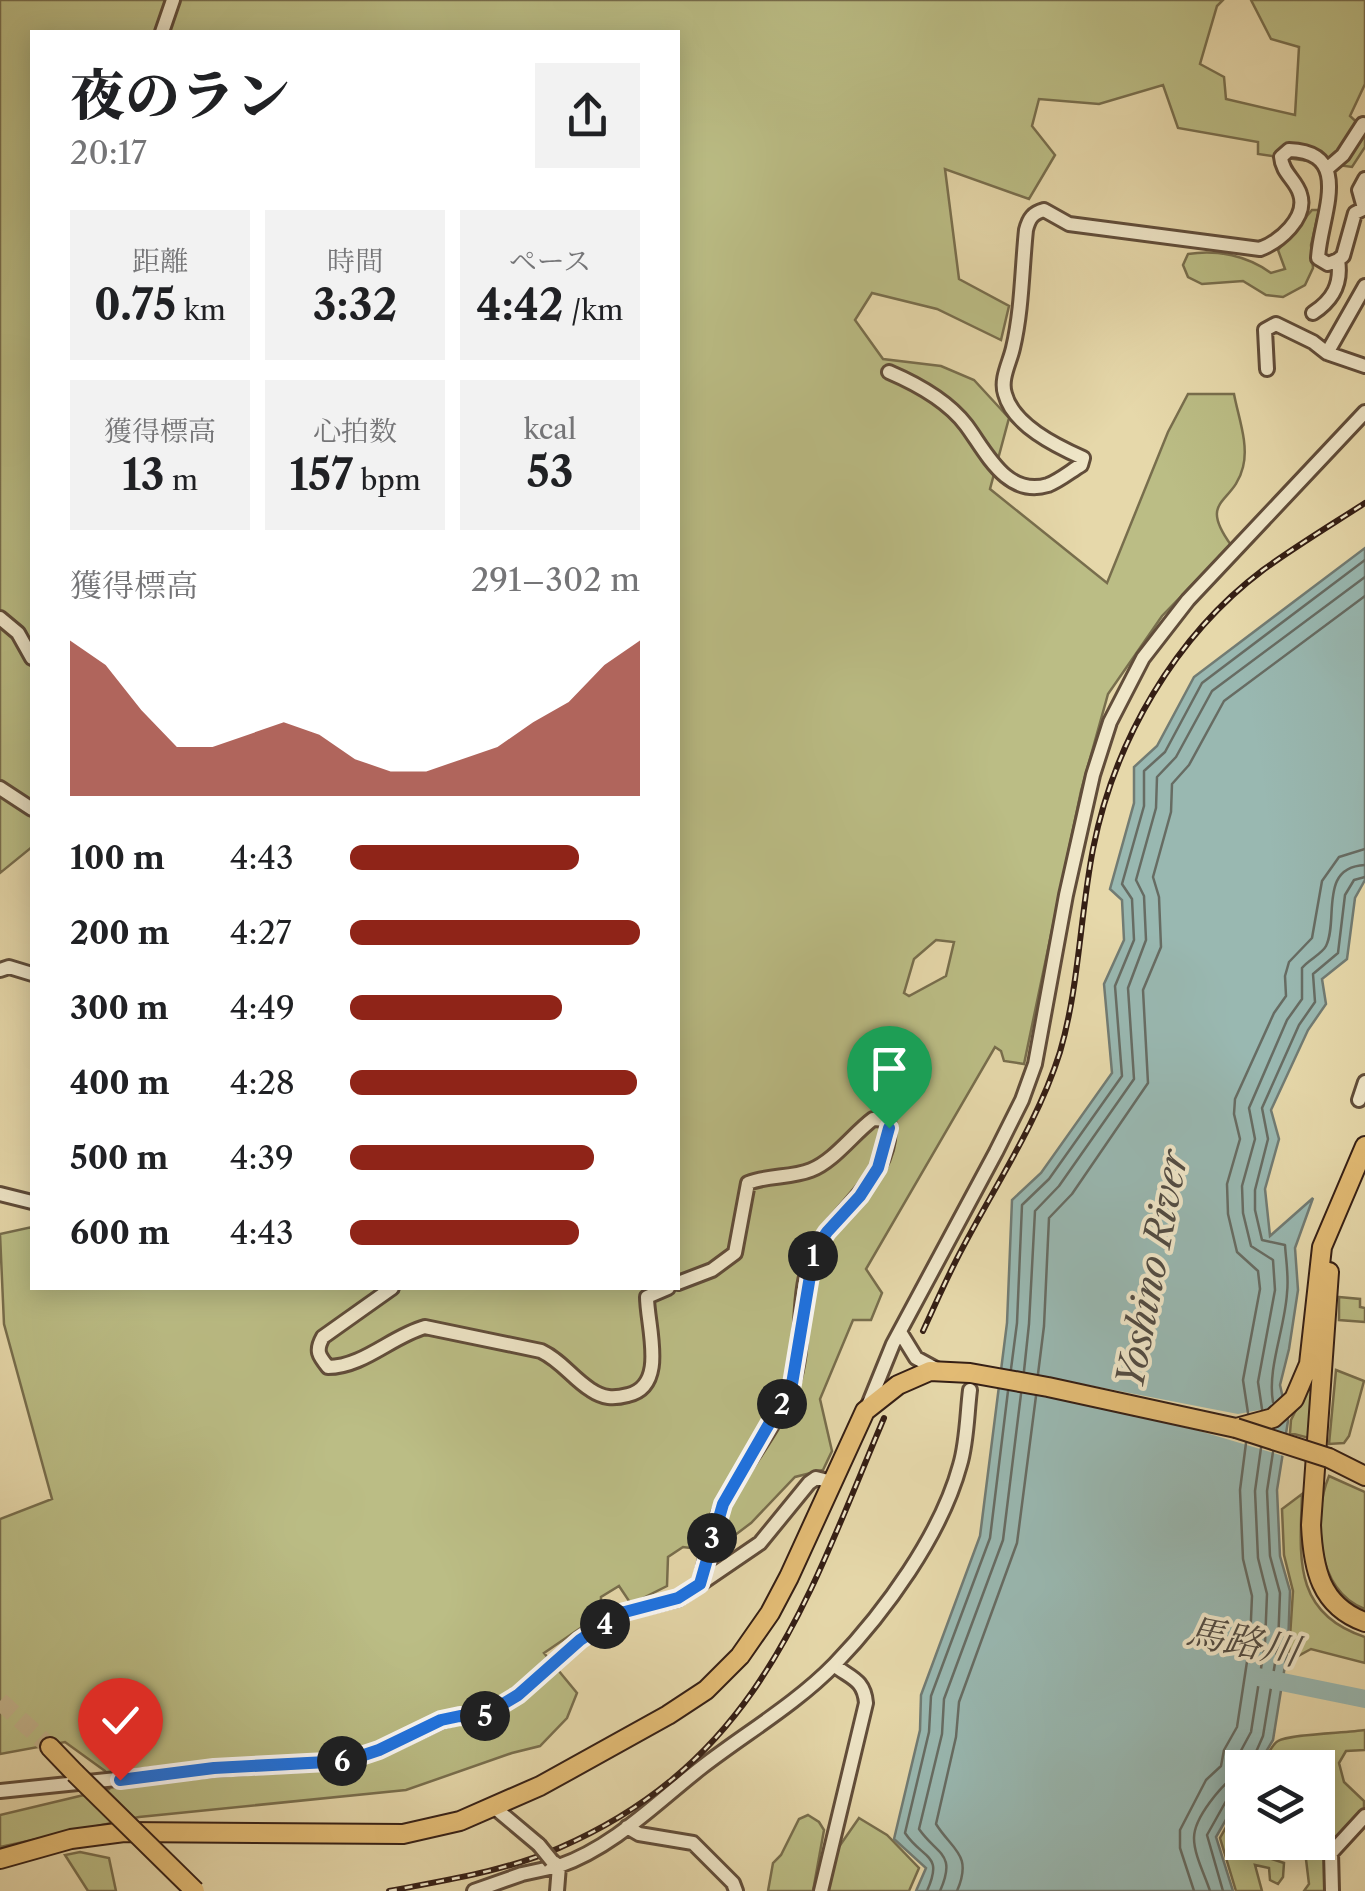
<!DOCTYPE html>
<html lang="ja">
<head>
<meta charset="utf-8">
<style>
	:root { --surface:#fff; --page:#f2f2f2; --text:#202124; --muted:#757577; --accent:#8f2418 }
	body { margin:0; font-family:"Libre Caslon Text","Noto Serif JP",serif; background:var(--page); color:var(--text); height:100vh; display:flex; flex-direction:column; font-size:38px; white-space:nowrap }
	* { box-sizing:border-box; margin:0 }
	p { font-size:32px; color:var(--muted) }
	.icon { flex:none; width:55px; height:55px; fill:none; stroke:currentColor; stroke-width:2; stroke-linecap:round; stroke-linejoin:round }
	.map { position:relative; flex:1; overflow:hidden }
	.drawer { position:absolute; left:30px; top:30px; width:650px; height:1260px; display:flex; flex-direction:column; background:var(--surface); border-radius:0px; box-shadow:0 5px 25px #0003 }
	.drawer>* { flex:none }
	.tools { position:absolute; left:1225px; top:1750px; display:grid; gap:20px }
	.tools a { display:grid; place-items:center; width:110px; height:110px; border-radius:0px; background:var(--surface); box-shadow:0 5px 25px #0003; font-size:50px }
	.pin { position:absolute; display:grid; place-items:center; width:85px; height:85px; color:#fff; margin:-102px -42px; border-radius:50% 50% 50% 0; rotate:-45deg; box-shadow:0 0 10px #0007 }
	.pin .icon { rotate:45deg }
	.km { position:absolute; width:50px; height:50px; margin:-25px; border-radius:50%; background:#222; color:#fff; font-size:28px; line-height:50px; text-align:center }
	.round { display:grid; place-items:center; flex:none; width:105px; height:105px; border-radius:0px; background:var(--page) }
	.overview { display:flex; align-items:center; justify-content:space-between; height:170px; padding:0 40px }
	h1 { font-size:55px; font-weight:800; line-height:75px }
	.figures { display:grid; grid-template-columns:repeat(3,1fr); gap:15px; height:170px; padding:10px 40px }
	.figures div { display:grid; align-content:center; border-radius:0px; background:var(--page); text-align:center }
	.figures b { font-size:42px; font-weight:800 }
	.figures small { font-size:28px; font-weight:400 }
	.figures p { font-size:28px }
	.chart { height:280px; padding:20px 40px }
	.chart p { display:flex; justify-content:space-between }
	.chart svg { width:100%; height:180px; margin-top:10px; fill:var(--accent); opacity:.7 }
	ul { padding:0 40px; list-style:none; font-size:32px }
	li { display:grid; grid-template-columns:160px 120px 1fr; align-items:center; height:75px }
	li i { height:25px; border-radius:12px; background:var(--accent) }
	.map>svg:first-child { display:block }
	.green { fill:#bbbd85; stroke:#786e4d; stroke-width:2.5; fill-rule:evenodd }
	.water { fill:#99b8b1; stroke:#717b73; stroke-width:2.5 }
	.pier { fill:#e6d8aa }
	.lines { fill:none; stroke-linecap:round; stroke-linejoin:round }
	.shore { stroke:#676c63; stroke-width:2.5 }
	.river { stroke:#99b8b1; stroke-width:18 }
	.highway-tunnel { stroke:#c3b38c; stroke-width:18; stroke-dasharray:18 9; stroke-linecap:butt }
	.minor-casing { stroke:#614d3a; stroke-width:18 }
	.highway-casing { stroke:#351f15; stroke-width:22 }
	.minor { stroke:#efe6c8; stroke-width:12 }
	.highway { stroke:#e3bc75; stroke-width:18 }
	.rail-casing { stroke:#351f15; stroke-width:6 }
	.rail { stroke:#efe6c8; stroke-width:2.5; stroke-dasharray:8; stroke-linecap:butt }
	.minor-bridge-casing { stroke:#614d3a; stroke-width:18; stroke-linecap:butt }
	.highway-bridge-casing { stroke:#351f15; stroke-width:22; stroke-linecap:butt }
	.minor-bridge { stroke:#efe6c8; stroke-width:12 }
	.highway-bridge { stroke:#e3bc75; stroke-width:18 }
	.route-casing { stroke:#fff; stroke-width:20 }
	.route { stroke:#1a73e8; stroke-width:12 }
	.labels { text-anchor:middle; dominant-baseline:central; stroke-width:8; stroke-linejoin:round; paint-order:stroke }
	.water-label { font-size:38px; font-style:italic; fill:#534d44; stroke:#efe6c8 }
</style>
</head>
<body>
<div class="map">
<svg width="1365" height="1891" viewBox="0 0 1365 1891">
	<rect width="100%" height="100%" fill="#e6d8aa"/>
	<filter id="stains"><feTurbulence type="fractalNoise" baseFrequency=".002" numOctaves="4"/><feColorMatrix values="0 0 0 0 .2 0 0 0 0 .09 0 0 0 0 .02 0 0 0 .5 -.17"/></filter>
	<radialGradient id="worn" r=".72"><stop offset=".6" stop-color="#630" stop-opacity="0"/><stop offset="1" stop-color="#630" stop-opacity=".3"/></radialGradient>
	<path class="green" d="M 0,0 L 1223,0 L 1217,6 L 1200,64 L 1224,77 L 1226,99 L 1295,115 L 1299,47 L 1271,39 L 1251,0 L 1365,0 L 1365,84 L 1350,116 L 1365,130 L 1365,147 L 1352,167 L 1258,154 L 1258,142 L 1178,128 L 1163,85 L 1099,104 L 1039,99 L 1032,126 L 1055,155 L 1029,199 L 945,169 L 959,279 L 1009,306 L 1001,340 L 937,309 L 872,293 L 855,320 L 883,359 L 941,366 L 974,380 L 1009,418 L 990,489 L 1107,583 L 1168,432 L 1188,394 L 1234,394 C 1238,416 1249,444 1243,467 C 1234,505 1197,498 1231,545 L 1162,616 L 1108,694 L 1081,791 L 1024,1064 L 1004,1061 L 1001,1051 L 995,1047 L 866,1269 L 882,1293 L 871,1320 L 853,1320 L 820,1399 L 832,1451 L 823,1470 L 795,1477 L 751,1523 L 714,1551 L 683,1547 L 668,1557 L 667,1586 L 631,1604 L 619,1586 L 601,1597 L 601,1614 L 544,1653 L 577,1693 L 567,1718 L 540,1746 L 512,1753 L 406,1790 L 139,1817 L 0,1847 L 0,1815 L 109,1789 L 105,1771 L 65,1742 L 0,1754 L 0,1519 L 52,1499 L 4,1324 L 0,1234 L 32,1227 L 32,1288 L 678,1288 L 678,32 L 32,32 L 32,847 L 0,873 ZM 936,940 L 954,942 L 946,976 L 909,996 L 904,993 L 914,959 Z
		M 1312,210 L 1319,210 L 1311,245 L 1313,268 L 1305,285 L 1283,297 L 1266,295 L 1243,281 L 1202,284 L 1188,277 L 1183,265 L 1188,254 C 1217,249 1248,256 1271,273 L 1285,269 L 1278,250 Z
		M 1339,1297 L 1360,1299 L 1360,1307 L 1365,1308 L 1365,1322 L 1339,1320 Z
		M 1336,1370 L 1364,1381 L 1349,1436 L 1344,1443 L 1329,1444 Z
		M 1313,1376 L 1309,1438 L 1290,1433 L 1291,1420 Z
		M 1329,1476 L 1365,1492 L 1365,1609 C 1316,1592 1312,1517 1329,1476 Z
		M 1302,1494 C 1300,1557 1292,1613 1365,1637 L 1365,1663 L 1311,1649 L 1298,1656 L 1289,1652 L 1293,1591 L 1284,1555 L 1282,1509 Z
		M 1365,1730 L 1365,1750 L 1346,1751 L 1339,1763 L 1344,1782 L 1364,1801 L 1364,1808 C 1336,1852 1319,1823 1327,1891 L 1304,1891 L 1309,1884 L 1304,1843 L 1318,1842 L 1318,1768 L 1261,1768 C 1266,1759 1270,1746 1278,1741 C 1288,1734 1347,1733 1365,1730 Z
		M 1242,1799 L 1242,1842 L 1261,1843 L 1260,1855 L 1284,1863 L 1283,1877 L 1278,1884 L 1270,1880 L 1269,1868 L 1255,1865 L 1262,1891 L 1236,1891 L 1220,1838 Z
		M 808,1815 L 819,1822 L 824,1830 L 813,1891 L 768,1891 L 773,1863 L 781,1855 L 799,1819 Z
		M 859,1818 L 887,1835 L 919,1868 L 909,1891 L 827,1891 L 836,1851 Z
		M 80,1852 L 109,1858 L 116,1891 L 88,1891 L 65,1855 Z"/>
	<path class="water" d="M 1365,548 L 1365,880 L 1355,898 L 1347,959 L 1322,979 L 1326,1004 L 1308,1030 L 1271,1110 L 1279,1139 L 1265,1189 L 1270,1236 L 1313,1198 L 1295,1248 L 1298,1290 L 1289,1349 L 1280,1385 L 1288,1421 L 1277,1490 L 1280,1556 L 1290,1591 L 1288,1647 L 1273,1740 L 1257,1767 L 1242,1768 L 1242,1792 L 1216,1837 L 1233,1891 L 916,1891 L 926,1868 L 894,1839 L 920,1730 L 921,1695 L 980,1536 L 1007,1323 L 1012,1200 L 1041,1173 L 1112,1073 L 1104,984 L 1124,940 L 1122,900 L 1110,889 L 1134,803 L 1134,767 L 1157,746 L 1194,677 Z"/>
	<path class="pier" d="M 996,1367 L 1238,1414 L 1270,1408 L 1287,1392 L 1291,1412 L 1267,1428 L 1290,1436 L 1287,1457 L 1149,1416 L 994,1387 Z"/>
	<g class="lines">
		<path class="shore" d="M 1011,1369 L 1017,1323 L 1022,1205 L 1049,1179 L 1122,1076 L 1115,986 L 1134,940 L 1132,899 L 1122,884 L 1144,806 L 1144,771 L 1165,752 L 1202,683 L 1365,560
			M 1024,1371 L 1029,1324 L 1035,1211 L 1059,1186 L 1134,1079 L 1128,988 L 1146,940 L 1144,896 L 1136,880 L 1156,808 L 1157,777 L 1176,757 L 1212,691 L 1365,577
			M 1038,1374 L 1044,1326 L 1049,1218 L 1072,1194 L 1148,1083 L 1143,990 L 1161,947 L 1159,897 L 1153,877 L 1171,812 L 1172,784 L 1189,765 L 1224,701 L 1365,596
			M 1273,1402 C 1267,1369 1285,1328 1287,1293 C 1289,1277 1286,1261 1285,1245 L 1262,1240 L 1255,1210 L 1255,1190 L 1268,1139 L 1262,1108 L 1299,1025 L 1315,1002 L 1313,974 L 1338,953 L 1345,895 L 1354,880 L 1365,877
			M 1262,1409 L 1258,1382 L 1275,1290 L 1273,1260 L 1251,1246 L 1243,1213 L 1242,1186 L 1255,1139 L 1249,1108 L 1287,1020 L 1302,999 L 1302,968 C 1308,960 1322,954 1326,946 C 1339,920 1318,867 1365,865
			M 1248,1413 L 1243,1380 L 1260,1289 L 1258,1271 L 1237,1252 L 1228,1214 L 1227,1184 L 1240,1139 L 1234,1114 L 1235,1099 L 1274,1013 L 1286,996 L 1285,976 L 1289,962 L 1312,938 L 1322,881 L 1339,857 L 1365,849
			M 1249,1768 L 1263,1736 L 1278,1645 L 1280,1593 L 1270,1556 L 1267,1491 L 1273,1452
			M 927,1891 C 944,1853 923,1860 905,1833 L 929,1732 L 931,1696 L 990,1538 L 1008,1391
			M 940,1891 C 957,1853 937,1855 919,1829 L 942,1734 L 944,1699 L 1003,1540 L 1021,1394
			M 957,1891 C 973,1854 952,1850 936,1824 L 956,1737 L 959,1702 L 1017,1543 L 1036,1396
			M 1194,1891 L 1180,1848 L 1180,1830 L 1206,1780 L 1221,1766 L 1224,1750 L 1237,1727 L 1250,1642 L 1252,1596 L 1243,1559 L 1240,1490 L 1246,1443
			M 1210,1891 C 1205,1875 1194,1855 1194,1838 C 1194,1817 1222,1785 1237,1774 L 1237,1758 L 1251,1732 L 1265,1643 L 1267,1594 L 1258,1558 L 1255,1491 L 1261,1448
			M 1223,1891 L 1207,1835 L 1230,1794 L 1242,1789"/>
		<path class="river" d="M 1258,1677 L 1365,1699"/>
		<path class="highway-tunnel" d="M 0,1701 L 50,1747"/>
		<defs>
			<path id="minor" d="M 162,32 L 173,0
				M 1328,168 L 1343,155 L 1363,124
				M 1364,208 L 1359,190 L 1365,179
				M 1365,286 L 1327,353 L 1365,366
				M 1313,313 C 1333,300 1342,284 1338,260 L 1343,256 L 1355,213 L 1365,208
				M 1267,369 L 1265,330 L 1276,324 L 1313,342 L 1327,353
				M 889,372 C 917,384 947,400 966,425 C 985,450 1006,498 1048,485 C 1059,481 1071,471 1081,465 L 1083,458 C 1056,446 1013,425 1005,394 C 1000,379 1010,362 1013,348 C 1022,310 1022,268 1026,230 C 1029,218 1033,213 1044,210 L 1069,224 L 1260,249 C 1279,242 1308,218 1300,194 C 1296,180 1282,173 1281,157 L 1289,150 C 1355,152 1320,217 1318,258 L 1328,264 L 1338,260
				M 0,618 L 18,633 L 32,658
				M 0,788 L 32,809
				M 0,970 L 9,967 L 32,974
				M 1359,1100 L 1365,1082
				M 0,1194 L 32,1202
				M 678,1283 L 712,1270 L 735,1253 L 748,1183 C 768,1175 791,1178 811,1170 C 834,1161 853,1134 873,1119 L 888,1120 C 896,1175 838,1207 816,1249 C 794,1289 807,1342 792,1384 C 777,1426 744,1463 724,1503 C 711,1527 707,1557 700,1584
				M 392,1288 L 323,1337 C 315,1351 319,1356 328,1367 C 363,1367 392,1336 425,1327 L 541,1351 C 562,1361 572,1378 591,1390 C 603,1398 613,1399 628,1395 C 668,1386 647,1326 647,1297 L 668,1288
				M 900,1332 L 916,1358 L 938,1370
				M 867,1408 L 893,1344 L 996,1152 L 1022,1100 L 1035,1064 L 1066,895 L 1093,775 L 1110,722 L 1143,658 L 1188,600 L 1365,412
				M 0,1791 L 214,1769 L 346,1761 L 379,1750 L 441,1721 L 460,1716 L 480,1718 L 518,1695 L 580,1640 L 621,1613 L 678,1599 L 760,1543 L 809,1483 L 816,1478 L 832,1482
				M 495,1808 L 539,1845
				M 627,1827 L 639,1834 L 693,1843 L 733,1883 L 736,1891
				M 552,1861 L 559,1866 C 614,1847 657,1802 702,1767 C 746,1733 796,1704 835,1664 C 885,1612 941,1535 960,1465 C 967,1442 967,1414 970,1390
				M 474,1891 L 522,1874 L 559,1866 L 557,1891
				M 821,1891 L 866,1703 C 864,1679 850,1678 834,1665
				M 1332,1891 L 1331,1853 L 1365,1816"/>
			<path id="highway" d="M 1329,1272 L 1311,1525 C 1313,1568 1320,1606 1365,1622
				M 1329,1458 L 1365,1476
				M 50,1747 L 75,1773
				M 0,1859 L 71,1839 L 124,1832 L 403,1834 L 460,1821 L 540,1786 L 668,1715 L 706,1690 L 740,1656 L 770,1613 L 789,1577 L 865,1411 L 898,1385 L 930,1371 L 970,1373 L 1048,1387 L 1236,1428 L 1273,1418 L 1294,1399 L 1309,1364 L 1322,1247 L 1365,1146"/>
		</defs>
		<use href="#minor" class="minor-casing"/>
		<use href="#highway" class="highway-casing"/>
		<use href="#minor" class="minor"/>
		<use href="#highway" class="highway"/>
		<defs>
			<path id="rail" d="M 923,1331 C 936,1303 948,1275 962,1249 C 996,1184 1038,1122 1060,1052 C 1079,987 1080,916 1093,849 C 1114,742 1175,636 1263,570 C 1296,546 1331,525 1365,503
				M 389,1891 C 446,1880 506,1871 559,1848 C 759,1761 806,1602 884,1418"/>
		</defs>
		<use href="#rail" class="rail-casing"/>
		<use href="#rail" class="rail"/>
		<defs>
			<path id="minor-bridge" d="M 539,1845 L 552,1861"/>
			<path id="highway-bridge" d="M 1236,1428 L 1329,1458
				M 75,1773 L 195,1891"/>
		</defs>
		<use href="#minor-bridge" class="minor-bridge-casing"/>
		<use href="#highway-bridge" class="highway-bridge-casing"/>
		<use href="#minor-bridge" class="minor-bridge"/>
		<use href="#highway-bridge" class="highway-bridge"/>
	</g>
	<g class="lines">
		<defs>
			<path id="route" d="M 120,1780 L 214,1768 L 346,1761 L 379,1750 L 441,1720 L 460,1716 L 480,1718 L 518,1695 L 580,1640 L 621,1613 L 678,1598 L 700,1584 L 723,1504 L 792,1384 L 814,1252 L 827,1232 L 860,1196 L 878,1168 L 889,1128"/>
		</defs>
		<use href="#route" class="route-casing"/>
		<use href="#route" class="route"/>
	</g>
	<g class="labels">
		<g class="water-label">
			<text transform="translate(1152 1269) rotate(-79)">Yoshino River</text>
			<text transform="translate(1243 1641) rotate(11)">馬路川</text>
		</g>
	</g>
	<rect width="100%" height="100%" filter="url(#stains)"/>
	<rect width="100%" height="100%" fill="url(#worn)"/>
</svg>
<div class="tools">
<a><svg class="icon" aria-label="layers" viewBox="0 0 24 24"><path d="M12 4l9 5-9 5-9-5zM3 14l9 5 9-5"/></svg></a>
</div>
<div class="pin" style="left:889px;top:1128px;background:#1e9e55"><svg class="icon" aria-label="arrive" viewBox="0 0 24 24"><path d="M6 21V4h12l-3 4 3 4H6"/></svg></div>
<div class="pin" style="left:120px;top:1780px;background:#d93025"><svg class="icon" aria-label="check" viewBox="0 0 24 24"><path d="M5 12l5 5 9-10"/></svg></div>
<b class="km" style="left:813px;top:1256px">1</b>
<b class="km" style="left:782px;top:1404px">2</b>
<b class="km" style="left:712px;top:1538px">3</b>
<b class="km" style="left:605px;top:1624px">4</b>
<b class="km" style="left:485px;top:1716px">5</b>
<b class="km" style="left:342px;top:1761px">6</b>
<section class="drawer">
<div class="overview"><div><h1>夜のラン</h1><p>20:17</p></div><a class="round"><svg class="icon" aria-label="share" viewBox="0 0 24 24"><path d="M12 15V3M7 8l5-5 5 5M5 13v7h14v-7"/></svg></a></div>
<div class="figures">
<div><p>距離</p><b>0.75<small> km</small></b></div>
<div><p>時間</p><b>3:32</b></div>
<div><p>ペース</p><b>4:42<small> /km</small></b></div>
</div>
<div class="figures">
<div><p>獲得標高</p><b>13<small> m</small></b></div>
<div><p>心拍数</p><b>157<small> bpm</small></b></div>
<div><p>kcal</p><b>53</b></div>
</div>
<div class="chart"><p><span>獲得標高</span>291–302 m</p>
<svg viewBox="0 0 160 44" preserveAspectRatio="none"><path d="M0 44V6L10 12L20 23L30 32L40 32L50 29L60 26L70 29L80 35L90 38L100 38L110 35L120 32L130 26L140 21L150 12L160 6V44z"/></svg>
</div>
<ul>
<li><b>100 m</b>4:43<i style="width:79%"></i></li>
<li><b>200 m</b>4:27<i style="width:100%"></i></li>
<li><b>300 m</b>4:49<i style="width:73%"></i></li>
<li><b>400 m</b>4:28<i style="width:99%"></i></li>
<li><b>500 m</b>4:39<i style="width:84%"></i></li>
<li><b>600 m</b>4:43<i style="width:79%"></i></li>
</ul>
</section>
</div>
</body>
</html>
